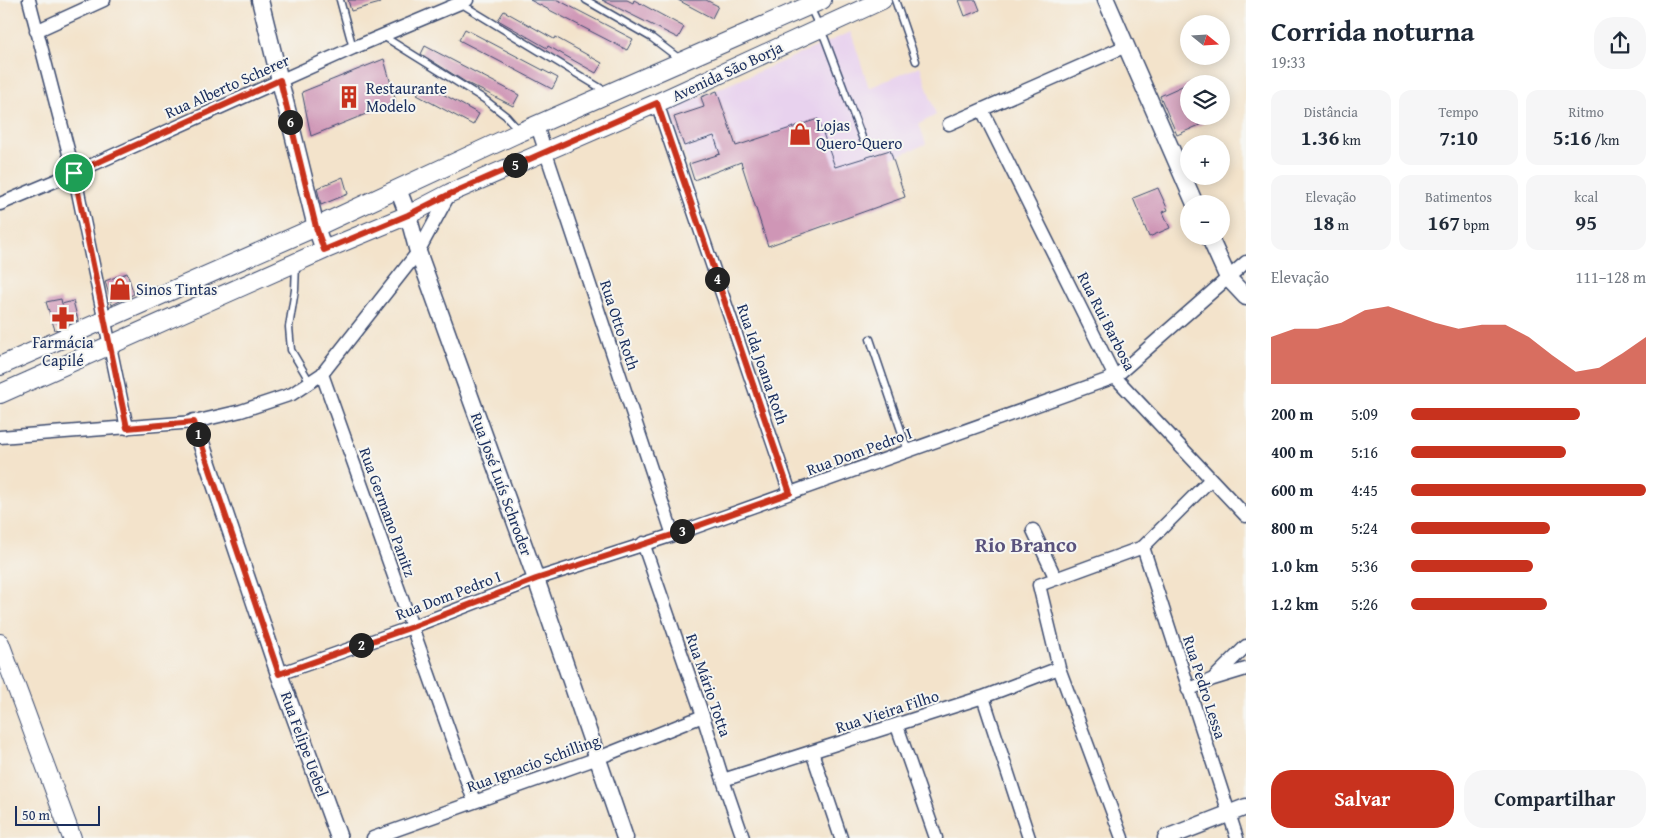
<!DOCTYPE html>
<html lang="pt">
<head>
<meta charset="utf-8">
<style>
	:root { --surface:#fff; --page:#f6f6f7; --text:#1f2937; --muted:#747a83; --accent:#c8321e }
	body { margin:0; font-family:"Gentium Book Plus",serif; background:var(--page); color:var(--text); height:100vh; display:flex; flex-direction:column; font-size:19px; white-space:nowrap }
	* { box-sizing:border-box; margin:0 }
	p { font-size:16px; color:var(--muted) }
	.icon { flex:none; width:28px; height:28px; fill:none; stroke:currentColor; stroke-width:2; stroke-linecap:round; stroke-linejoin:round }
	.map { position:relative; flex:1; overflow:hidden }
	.side { display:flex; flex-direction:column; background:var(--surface); width:425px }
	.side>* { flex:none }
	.needle { width:32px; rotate:108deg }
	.tools { position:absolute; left:1180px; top:15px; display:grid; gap:10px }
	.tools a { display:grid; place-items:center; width:50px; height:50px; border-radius:50%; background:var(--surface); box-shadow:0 2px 12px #0003; font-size:25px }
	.scale { position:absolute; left:15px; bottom:12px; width:85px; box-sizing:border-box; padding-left:5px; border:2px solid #1b2f5e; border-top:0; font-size:14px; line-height:18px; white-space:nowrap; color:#1b2f5e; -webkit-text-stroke:4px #f6f6f2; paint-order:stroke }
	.pin { position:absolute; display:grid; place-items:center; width:42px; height:42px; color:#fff; margin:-21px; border:2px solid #fff; border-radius:50%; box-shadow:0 1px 5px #0007 }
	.km { position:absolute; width:25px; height:25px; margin:-12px; border-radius:50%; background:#222; color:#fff; font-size:14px; line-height:25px; text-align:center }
	.round { display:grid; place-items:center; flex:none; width:52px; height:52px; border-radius:20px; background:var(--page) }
	.head { display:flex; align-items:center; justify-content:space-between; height:85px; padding:0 25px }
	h1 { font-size:28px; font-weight:700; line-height:38px }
	.metrics { display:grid; grid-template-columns:repeat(3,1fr); gap:8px; height:85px; padding:5px 25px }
	.metrics div { display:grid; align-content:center; border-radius:12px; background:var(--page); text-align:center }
	.metrics b { font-size:21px; font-weight:700 }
	.metrics small { font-size:14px; font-weight:400 }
	.metrics p { font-size:14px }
	.chart { height:140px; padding:10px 25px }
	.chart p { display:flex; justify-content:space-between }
	.chart svg { width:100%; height:90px; margin-top:5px; fill:var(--accent); opacity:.7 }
	.primary-button { display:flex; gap:10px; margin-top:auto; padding:10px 25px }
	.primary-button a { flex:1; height:58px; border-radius:20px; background:var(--accent); color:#fff; font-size:20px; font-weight:700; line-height:58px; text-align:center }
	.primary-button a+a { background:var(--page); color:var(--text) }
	ul { padding:0 25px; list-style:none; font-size:16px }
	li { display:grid; grid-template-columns:80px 60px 1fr; align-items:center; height:38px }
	li i { height:12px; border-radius:6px; background:var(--accent) }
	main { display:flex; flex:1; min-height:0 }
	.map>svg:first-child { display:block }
	.built { fill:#e8d2ee }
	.building { fill:#cf96b6 }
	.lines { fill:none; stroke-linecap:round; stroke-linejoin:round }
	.service-casing { stroke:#3b4a6e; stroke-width:9 }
	.minor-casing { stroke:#3b4a6e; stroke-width:15 }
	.tertiary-casing { stroke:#3b4a6e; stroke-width:19 }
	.secondary-casing { stroke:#3b4a6e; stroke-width:20 }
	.service { stroke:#fff; stroke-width:6 }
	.minor { stroke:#fff; stroke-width:12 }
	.tertiary { stroke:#fff; stroke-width:16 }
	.secondary { stroke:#fff; stroke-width:18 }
	.route-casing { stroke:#fff; stroke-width:10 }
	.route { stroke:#c8321e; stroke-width:6 }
	.labels { text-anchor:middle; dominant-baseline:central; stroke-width:4; stroke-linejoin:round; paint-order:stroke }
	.street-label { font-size:16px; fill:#1b2f5e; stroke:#f6f6f2 }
	.poi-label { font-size:16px; fill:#1b2f5e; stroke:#f6f6f2; text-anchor:start }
	.district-label { font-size:21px; font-weight:bold; fill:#5a537d; stroke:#f6f6f2 }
</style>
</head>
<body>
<main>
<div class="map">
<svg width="1246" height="838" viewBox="0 0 1246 838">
	<rect width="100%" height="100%" fill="#f6f6f2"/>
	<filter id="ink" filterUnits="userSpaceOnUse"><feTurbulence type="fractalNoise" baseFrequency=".02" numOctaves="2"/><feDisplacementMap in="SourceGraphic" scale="10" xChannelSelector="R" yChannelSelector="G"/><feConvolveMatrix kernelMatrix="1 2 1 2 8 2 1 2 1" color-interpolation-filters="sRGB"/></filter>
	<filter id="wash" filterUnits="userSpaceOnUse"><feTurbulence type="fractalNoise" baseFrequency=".0096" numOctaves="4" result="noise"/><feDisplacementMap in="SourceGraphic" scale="20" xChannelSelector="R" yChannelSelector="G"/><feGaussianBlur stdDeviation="1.12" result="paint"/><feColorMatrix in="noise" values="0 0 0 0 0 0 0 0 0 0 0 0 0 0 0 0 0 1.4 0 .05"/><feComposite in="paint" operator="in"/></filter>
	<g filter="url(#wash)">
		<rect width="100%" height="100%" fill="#f3e3cb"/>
		<path class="built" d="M 851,32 L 869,88 L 920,66 L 936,115 L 919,124 L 926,144 L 892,158 L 905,197 L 768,246 L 741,162 L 694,180 L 669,110 Z"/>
		<g id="blocks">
			<path class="building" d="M 348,0 L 379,0 L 380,3 L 351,11 Z
				M 530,0 L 558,0 L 633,39 L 627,50 Z
				M 602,0 L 627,0 L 633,3 L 634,0 L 684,27 L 678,38 Z
				M 678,0 L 706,0 L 718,6 L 712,18 Z
				M 959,0 L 976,0 L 980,10 L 965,16 Z
				M 504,11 L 554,39 L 555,37 L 602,63 L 596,73 L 548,46 L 547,48 L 498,20 Z
				M 465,29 L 558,78 L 552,89 L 459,40 Z
				M 425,46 L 519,95 L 513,106 L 467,83 L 421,54 Z
				M 384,59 L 396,102 L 311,136 L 302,92 Z
				M 423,83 L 479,114 L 473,125 L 417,95 Z
				M 1189,83 L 1189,116 L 1220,116 L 1177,135 L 1160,96 Z
				M 717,91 L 736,146 L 818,119 L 835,167 L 890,150 L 905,197 L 768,246 L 741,162 L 694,180 L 689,164 L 720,154 L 714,136 L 684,146 L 674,117 L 704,107 L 701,97 Z
				M 343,177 L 348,194 L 321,205 L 317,188 Z
				M 1158,188 L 1168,210 L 1163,212 L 1170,228 L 1149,237 L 1133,198 Z
				M 127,273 L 134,294 L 112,305 L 105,281 Z
				M 61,299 L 62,304 L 73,301 L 78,320 L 55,330 L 46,302 Z"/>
		</g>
	</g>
	<g filter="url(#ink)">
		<use href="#blocks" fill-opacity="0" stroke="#3b4a6e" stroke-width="1"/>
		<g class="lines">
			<defs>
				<path id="service" d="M 340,0 L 353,48
					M 586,0 L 652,38 L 681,60
					M 895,0 L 916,61
					M 460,3 L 607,92
					M 810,7 L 825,39 L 863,140
					M 383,36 L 484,99 L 506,116 L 514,125 L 515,132
					M 296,264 L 295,290 L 289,327 L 291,350 L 310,382
					M 870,339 L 908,451"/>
				<path id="minor" d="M 29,0 L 74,173 L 127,428
					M 36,31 L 104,0
					M 657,103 L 790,493
					M 982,110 L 1115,377 L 1246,516
					M 949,124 L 1126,46
					M 537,126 L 673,535
					M 0,204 L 74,173 L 353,48 L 467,0
					M 322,374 L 474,801
					M 0,437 L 194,422 L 241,411 L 292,394 L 322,374 L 418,252 L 450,193
					M 1033,530 L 1056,579
					M 643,543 L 703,716 L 723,780 L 743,838
					M 1143,547 L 1237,838
					M 279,674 L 412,627 L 536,579 L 673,535 L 1115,377 L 1246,262
					M 1214,678 L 1246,646
					M 1188,690 L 1213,679 L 1246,669
					M 983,697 L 1029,838
					M 897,726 L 936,838
					M 812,752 L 841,838
					M 723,780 L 983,697 L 1059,668
					M 373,838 L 598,758 L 703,716
					M 1122,838 L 1059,668 L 1039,585 L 1143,547 L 1211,479"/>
				<path id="tertiary" d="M 260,0 L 316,227 L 324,250
					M 1106,0 L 1195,204
					M 398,189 L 408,215 L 418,252 L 536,579 L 625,838
					M 1209,236 L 1228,278 L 1246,297
					M 194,422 L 279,674 L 339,838
					M 1166,838 L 1246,807"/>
				<path id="secondary" d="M 0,366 L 316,227 L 516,134 L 822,0
					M 0,394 L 324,250 L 408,215 L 450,193 L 657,103 L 882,0
					M 0,643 L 72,838"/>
			</defs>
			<use href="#service" class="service-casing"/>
			<use href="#minor" class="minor-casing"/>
			<use href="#tertiary" class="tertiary-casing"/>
			<use href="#secondary" class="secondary-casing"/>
			<use href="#service" class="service"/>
			<use href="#minor" class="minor"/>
			<use href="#tertiary" class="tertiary"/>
			<use href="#secondary" class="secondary"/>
		</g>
	</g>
	<g class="lines" filter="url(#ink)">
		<defs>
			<path id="route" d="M 280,80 L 316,227 L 324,250 L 408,215 L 450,194 L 657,103 L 790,493 L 672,535 L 536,579 L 412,627 L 279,674 L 194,422 L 127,428 L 74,173 Z"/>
		</defs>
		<use href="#route" class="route-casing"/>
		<use href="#route" class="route"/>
	</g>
	<defs>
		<symbol id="building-bare" viewBox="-9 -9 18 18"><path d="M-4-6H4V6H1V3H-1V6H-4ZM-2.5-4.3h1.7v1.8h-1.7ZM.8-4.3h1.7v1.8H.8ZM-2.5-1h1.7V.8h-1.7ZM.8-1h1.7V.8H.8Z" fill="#c8321e" stroke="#f6f6f2" stroke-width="2.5" paint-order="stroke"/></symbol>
		<symbol id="shop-bare" viewBox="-9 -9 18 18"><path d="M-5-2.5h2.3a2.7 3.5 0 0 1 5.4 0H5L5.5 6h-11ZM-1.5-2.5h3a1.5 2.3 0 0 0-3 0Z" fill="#c8321e" stroke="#f6f6f2" stroke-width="2.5" paint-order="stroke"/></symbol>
		<symbol id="pharmacy-bare" viewBox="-9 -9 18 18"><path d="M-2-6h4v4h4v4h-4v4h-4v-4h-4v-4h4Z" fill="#c8321e" stroke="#f6f6f2" stroke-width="2.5" paint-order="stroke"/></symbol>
	</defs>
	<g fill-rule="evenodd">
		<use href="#building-bare" x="333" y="81" width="32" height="32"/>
		<use href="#shop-bare" x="784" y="118" width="32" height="32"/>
		<use href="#shop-bare" x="104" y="273" width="32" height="32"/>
		<use href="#pharmacy-bare" x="47" y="302" width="32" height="32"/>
	</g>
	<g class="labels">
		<g class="street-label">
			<text transform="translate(727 71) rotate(-25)">Avenida São Borja</text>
			<text transform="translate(227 86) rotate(-24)">Rua Alberto Scherer</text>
			<text transform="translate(1107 321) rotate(63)">Rua Rui Barbosa</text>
			<text transform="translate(620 325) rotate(72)">Rua Otto Roth</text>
			<text transform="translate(763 364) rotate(71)">Rua Ida Joana Roth</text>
			<text transform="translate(859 451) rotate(-20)">Rua Dom Pedro I</text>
			<text transform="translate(502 484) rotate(70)">Rua José Luís Schroder</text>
			<text transform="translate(388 512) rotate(70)">Rua Germano Panitz</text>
			<text transform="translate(448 595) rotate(-21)">Rua Dom Pedro I</text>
			<text transform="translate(709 685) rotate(71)">Rua Mário Totta</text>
			<text transform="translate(1205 687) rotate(72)">Rua Pedro Lessa</text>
			<text transform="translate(887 711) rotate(-18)">Rua Vieira Filho</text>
			<text transform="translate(305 744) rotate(70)">Rua Felipe Uebel</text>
			<text transform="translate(533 763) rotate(-20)">Rua Ignacio Schilling</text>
		</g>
		<g class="poi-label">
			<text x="366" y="88">Restaurante<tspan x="366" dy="18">Modelo</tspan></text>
			<text x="816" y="125">Lojas<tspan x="816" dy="18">Quero-Quero</tspan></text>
			<text x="136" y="289">Sinos Tintas</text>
			<text x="63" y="342" text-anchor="middle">Farmácia<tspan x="63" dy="18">Capilé</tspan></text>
		</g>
		<g class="district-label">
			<text x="1026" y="544">Rio Branco</text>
		</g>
	</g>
</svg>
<div class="tools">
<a><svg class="needle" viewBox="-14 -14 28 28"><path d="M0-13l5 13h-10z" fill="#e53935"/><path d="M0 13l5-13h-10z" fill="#747a83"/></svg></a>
<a><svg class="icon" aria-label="layers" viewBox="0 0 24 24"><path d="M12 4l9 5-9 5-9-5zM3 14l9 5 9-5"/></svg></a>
<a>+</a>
<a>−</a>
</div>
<div class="scale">50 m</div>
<div class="pin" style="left:74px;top:173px;background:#1e9e55"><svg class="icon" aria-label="arrive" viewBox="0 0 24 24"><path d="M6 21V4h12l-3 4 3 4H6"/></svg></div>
<b class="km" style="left:198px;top:434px">1</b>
<b class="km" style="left:361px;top:645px">2</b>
<b class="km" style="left:682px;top:531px">3</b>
<b class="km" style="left:717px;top:279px">4</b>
<b class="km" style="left:515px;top:165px">5</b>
<b class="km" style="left:290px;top:122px">6</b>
</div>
<section class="side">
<div class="head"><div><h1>Corrida noturna</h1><p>19:33</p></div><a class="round"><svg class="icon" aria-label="share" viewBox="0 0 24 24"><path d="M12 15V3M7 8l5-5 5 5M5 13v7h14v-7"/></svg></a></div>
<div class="metrics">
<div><p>Distância</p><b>1.36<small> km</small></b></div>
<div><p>Tempo</p><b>7:10</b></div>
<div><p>Ritmo</p><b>5:16<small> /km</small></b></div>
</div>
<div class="metrics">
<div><p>Elevação</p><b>18<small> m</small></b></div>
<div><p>Batimentos</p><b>167<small> bpm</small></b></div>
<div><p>kcal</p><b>95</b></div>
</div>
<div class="chart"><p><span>Elevação</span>111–128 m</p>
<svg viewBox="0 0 160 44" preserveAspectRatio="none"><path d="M0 44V21L10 17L20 17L30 14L40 8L50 6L60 10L70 14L80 17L90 15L100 15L110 21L120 30L130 38L140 36L150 29L160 21V44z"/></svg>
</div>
<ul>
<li><b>200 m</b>5:09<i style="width:72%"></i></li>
<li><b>400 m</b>5:16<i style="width:66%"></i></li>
<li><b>600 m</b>4:45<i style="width:100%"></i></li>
<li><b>800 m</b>5:24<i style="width:59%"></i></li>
<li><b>1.0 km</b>5:36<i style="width:52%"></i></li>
<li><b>1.2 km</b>5:26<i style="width:58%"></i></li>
</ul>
<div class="primary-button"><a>Salvar</a><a>Compartilhar</a></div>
</section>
</main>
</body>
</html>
